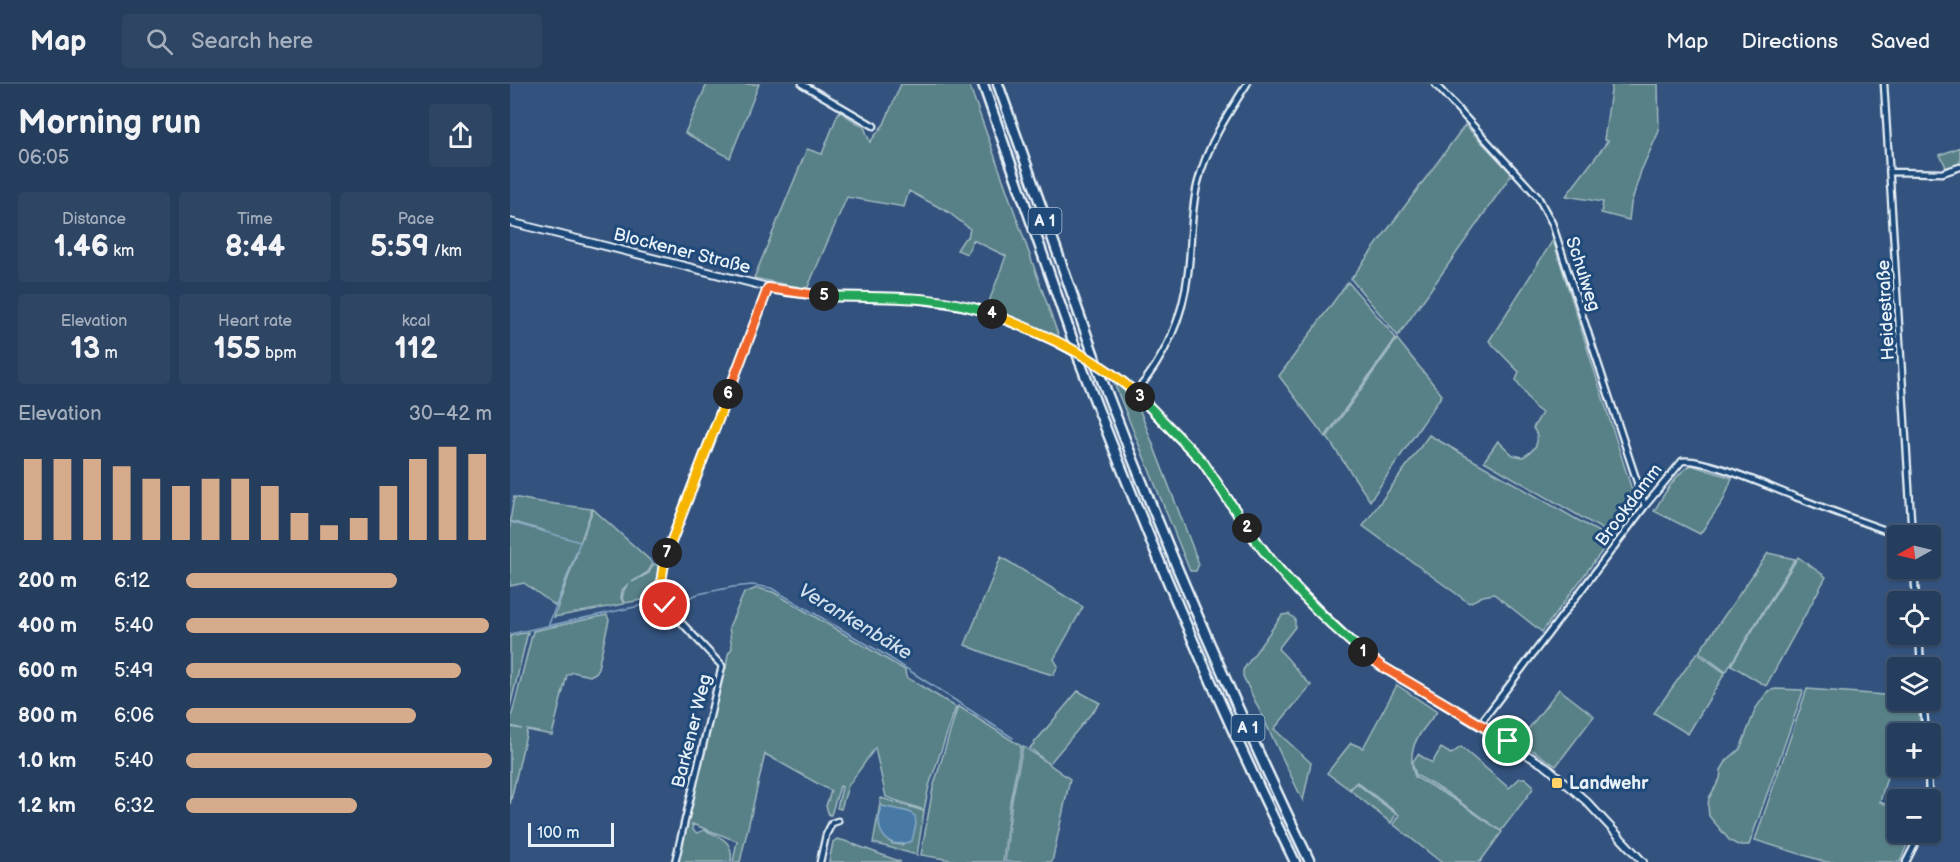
<!DOCTYPE html>
<html lang="en">
<head>
<meta charset="utf-8">
<style>
	:root { --surface:#263e5e; --page:#2e4564; --text:#f1f3f6; --muted:#a4aebc; --line:#425773; --accent:#d6ab8b }
	body { margin:0; font-family:"Balsamiq Sans",sans-serif; background:var(--page); color:var(--text); height:100vh; display:flex; flex-direction:column; font-size:22px; white-space:nowrap }
	* { box-sizing:border-box; margin:0 }
	p { font-size:20px; color:var(--muted) }
	.icon { flex:none; width:33px; height:33px; fill:none; stroke:currentColor; stroke-width:2; stroke-linecap:round; stroke-linejoin:round }
	.map { position:relative; flex:1; overflow:hidden }
	.sheet { display:flex; flex-direction:column; background:var(--surface); width:510px }
	.sheet>* { flex:none }
	.needle { width:39px; rotate:262deg }
	.buttons { position:absolute; left:1377px; top:441px; display:grid; gap:12px }
	.buttons a { display:grid; place-items:center; width:54px; height:54px; border-radius:6px; background:var(--surface); box-shadow:0 2px 4px #0004,0 0 0 2px var(--line); font-size:30px }
	.scale { position:absolute; left:18px; bottom:15px; width:86px; box-sizing:border-box; padding-left:6px; border:3px solid #e8f1f8; border-top:0; font-size:16px; line-height:21px; white-space:nowrap; color:#e8f1f8; -webkit-text-stroke:4px #1f4a7a; paint-order:stroke }
	.pin { position:absolute; display:grid; place-items:center; width:51px; height:51px; color:#fff; margin:-26px; border:3px solid #fff; border-radius:50%; box-shadow:0 2px 6px #0007 }
	.km { position:absolute; width:30px; height:30px; margin:-15px; border-radius:50%; background:#222; color:#fff; font-size:16px; line-height:30px; text-align:center }
	.round { display:grid; place-items:center; flex:none; width:63px; height:63px; border-radius:6px; background:var(--page) }
	.head { display:flex; align-items:center; justify-content:space-between; height:102px; padding:0 18px }
	h1 { font-size:33px; font-weight:800; line-height:45px }
	.stats { display:grid; grid-template-columns:repeat(3,1fr); gap:9px; height:102px; padding:6px 18px }
	.stats div { display:grid; align-content:center; border-radius:6px; background:var(--page); text-align:center }
	.stats b { font-size:30px; font-weight:800 }
	.stats small { font-size:16px; font-weight:400 }
	.stats p { font-size:16px }
	.chart { height:168px; padding:12px 18px }
	.chart p { display:flex; justify-content:space-between }
	.chart svg { width:100%; height:108px; margin-top:6px; stroke:var(--accent); stroke-width:6 }
	ul { padding:0 18px; list-style:none; font-size:20px }
	li { display:grid; grid-template-columns:96px 72px 1fr; align-items:center; height:45px }
	li i { height:15px; border-radius:8px; background:var(--accent) }
	header { display:flex; align-items:center; gap:36px; box-sizing:border-box; height:84px; padding:0 30px; background:var(--surface); border-bottom:2px solid var(--line) }
	header strong { font-size:28px }
	nav { display:flex; gap:33px; margin-inline-start:auto; font-size:21px }
	.search { width:420px; height:54px; background:var(--page); display:flex; align-items:center; gap:15px; box-sizing:border-box; padding:0 21px; border-radius:6px; color:var(--muted); font-size:22px }
	main { display:flex; flex:1; min-height:0 }
	.map>svg:first-child { display:block }
	.green { fill:#598187; stroke:#a0b9c0; stroke-width:1.5; fill-rule:evenodd }
	.water { fill:#4779a4; stroke:#87a9c6; stroke-width:1.5 }
	.lines { fill:none; stroke-linecap:round; stroke-linejoin:round }
	.stream { stroke:#87a9c6; stroke-width:1.5 }
	.street-casing { stroke:#e8f1f8; stroke-width:9 }
	.secondary-casing { stroke:#e8f1f8; stroke-width:10 }
	.highway-casing { stroke:#e8f1f8; stroke-width:13 }
	.street { stroke:#1f4a7a; stroke-width:4.5 }
	.secondary { stroke:#1f4a7a; stroke-width:6 }
	.highway { stroke:#1f4a7a; stroke-width:8 }
	.highway-bridge-casing { stroke:#e8f1f8; stroke-width:13; stroke-linecap:butt }
	.highway-bridge { stroke:#1f4a7a; stroke-width:8 }
	.split-1-casing { stroke:#fff; stroke-width:12 }
	.split-2-casing { stroke:#fff; stroke-width:12 }
	.split-3-casing { stroke:#fff; stroke-width:12 }
	.split-4-casing { stroke:#fff; stroke-width:12 }
	.split-5-casing { stroke:#fff; stroke-width:12 }
	.split-6-casing { stroke:#fff; stroke-width:12 }
	.split-7-casing { stroke:#fff; stroke-width:12 }
	.split-8-casing { stroke:#fff; stroke-width:12 }
	.split-1 { stroke:#f0652b; stroke-width:8 }
	.split-2 { stroke:#22a559; stroke-width:8 }
	.split-3 { stroke:#22a559; stroke-width:8 }
	.split-4 { stroke:#f5b400; stroke-width:8 }
	.split-5 { stroke:#22a559; stroke-width:8 }
	.split-6 { stroke:#f0652b; stroke-width:8 }
	.split-7 { stroke:#f5b400; stroke-width:8 }
	.split-8 { stroke:#f5b400; stroke-width:8 }
	.poi-dot { fill:#ffd166; stroke:#1f4a7a; stroke-width:2 }
	.labels { text-anchor:middle; dominant-baseline:central; stroke-width:6; stroke-linejoin:round; paint-order:stroke }
	.shield { fill:#1f4a7a; stroke:#acbfd2; stroke-width:1.5 }
	.shield-label { font-size:16px; font-weight:bold; fill:#e8f1f8 }
	.street-label { font-size:18px; fill:#e8f1f8; stroke:#1f4a7a }
	.poi-label { font-size:18px; font-weight:bold; fill:#e8f1f8; stroke:#1f4a7a; text-anchor:start }
	.water-label { font-size:20px; font-style:italic; fill:#d0dfeb; stroke:#1f4a7a }
</style>
</head>
<body>
<header>
<strong>Map</strong>
<div class="search"><svg class="icon" aria-label="search" viewBox="0 0 24 24"><circle cx="10" cy="10" r="6"/><path d="M15 15l6 6"/></svg>Search here</div>
<nav><a>Map</a><a>Directions</a><a>Saved</a></nav>
</header>
<main>
<section class="sheet">
<div class="head"><div><h1>Morning run</h1><p>06:05</p></div><a class="round"><svg class="icon" aria-label="share" viewBox="0 0 24 24"><path d="M12 15V3M7 8l5-5 5 5M5 13v7h14v-7"/></svg></a></div>
<div class="stats">
<div><p>Distance</p><b>1.46<small> km</small></b></div>
<div><p>Time</p><b>8:44</b></div>
<div><p>Pace</p><b>5:59<small> /km</small></b></div>
</div>
<div class="stats">
<div><p>Elevation</p><b>13<small> m</small></b></div>
<div><p>Heart rate</p><b>155<small> bpm</small></b></div>
<div><p>kcal</p><b>112</b></div>
</div>
<div class="chart"><p><span>Elevation</span>30–42 m</p>
<svg viewBox="0 0 160 44" preserveAspectRatio="none"><path d="M5 44V11M15 44V11M25 44V11M35 44V14M45 44V19M55 44V22M65 44V19M75 44V19M85 44V22M95 44V33M105 44V38M115 44V35M125 44V22M135 44V11M145 44V6M155 44V9"/></svg>
</div>
<ul>
<li><b>200 m</b>6:12<i style="width:69%"></i></li>
<li><b>400 m</b>5:40<i style="width:99%"></i></li>
<li><b>600 m</b>5:49<i style="width:90%"></i></li>
<li><b>800 m</b>6:06<i style="width:75%"></i></li>
<li><b>1.0 km</b>5:40<i style="width:100%"></i></li>
<li><b>1.2 km</b>6:32<i style="width:56%"></i></li>
</ul>
</section>
<div class="map">
<svg width="1450" height="778" viewBox="0 0 1450 778">
	<rect width="100%" height="100%" fill="#33537e"/>
	<filter id="ink" filterUnits="userSpaceOnUse"><feTurbulence type="fractalNoise" baseFrequency=".0167" numOctaves="2"/><feDisplacementMap in="SourceGraphic" scale="12" xChannelSelector="R" yChannelSelector="G"/><feConvolveMatrix kernelMatrix="1 2 1 2 8 2 1 2 1" color-interpolation-filters="sRGB"/></filter>
	<g filter="url(#ink)">
		<path class="green" d="M 197,0 L 249,0 L 220,74 L 175,49 Z
			M 391,0 L 459,0 L 550,256 L 477,223 L 496,172 L 463,156 L 457,170 L 447,166 L 454,155 L 458,153 L 460,145 L 438,128 L 399,107 L 394,123 L 337,113 L 297,205 L 244,194 L 297,65 L 312,70 L 329,27 L 354,43 L 360,58 L 374,40 Z
			M 1102,0 L 1148,0 L 1149,47 L 1131,87 L 1121,120 L 1119,136 L 1091,129 L 1093,118 L 1056,112 L 1098,57 L 1094,56 Z
			M 955,41 L 1002,90 L 888,252 L 841,195 Z
			M 1450,63 L 1450,79 L 1437,85 L 1430,71 Z
			M 1043,156 L 1128,425 L 1104,452 L 974,377 L 988,357 L 1003,371 L 1013,373 C 1024,367 1033,357 1023,344 L 1032,329 L 1024,323 L 1006,296 L 1009,288 L 979,257 Z
			M 838,198 L 886,254 L 815,353 L 769,292 Z
			M 887,255 L 932,311 L 860,417 L 817,353 Z
			M 604,299 L 617,307 L 627,319 L 689,480 L 686,487 L 680,487 Z
			M 919,351 L 1101,455 L 1032,548 L 984,510 L 973,512 L 959,519 L 853,442 Z
			M 1181,381 L 1222,394 L 1213,417 L 1190,450 L 1144,427 C 1154,411 1164,391 1181,381 Z
			M 4,413 L 23,417 L 82,425 L 70,459 L 83,425 L 143,479 L 138,488 L 122,498 L 139,489 L 142,482 L 145,480 L 149,482 L 148,513 L 115,519 L 112,515 L 114,506 L 119,499 L 112,506 L 111,514 L 114,520 L 44,533 L 68,466 L 46,522 L 14,499 L 0,502 L 0,438 L 35,447 L 0,437 Z
			M 1258,469 L 1285,475 L 1216,588 L 1189,568 Z
			M 491,473 L 573,523 L 544,575 L 548,582 L 543,591 L 490,575 L 455,561 Z
			M 1288,473 L 1316,493 L 1256,602 L 1221,581 Z
			M 247,504 L 263,508 L 395,586 L 396,593 L 446,623 L 419,702 L 414,726 L 376,713 L 365,664 L 338,702 L 331,725 L 327,724 L 332,703 L 330,702 L 321,731 L 319,731 L 316,722 L 321,707 L 255,670 L 230,778 L 223,778 L 227,757 L 182,740 L 183,746 L 187,749 L 194,746 C 211,753 224,757 221,778 L 167,778 L 214,582 L 216,584 L 218,570 L 222,564 L 219,543 L 234,509 Z
			M 779,530 L 785,535 L 785,543 L 768,565 C 781,576 788,590 801,601 L 764,645 L 801,679 L 793,717 L 733,592 L 733,586 L 772,531 Z
			M 97,531 L 99,536 L 87,588 L 80,592 L 63,588 L 57,591 L 42,651 L 17,646 L 0,720 L 0,643 L 12,645 L 0,642 L 0,638 L 23,547 Z
			M 18,548 L 0,623 L 0,552 Z
			M 1187,569 L 1215,589 L 1178,650 L 1144,629 Z
			M 887,601 L 927,628 C 909,650 895,664 905,693 L 942,714 L 992,748 L 970,778 L 931,778 L 883,740 L 889,731 L 847,698 L 839,705 L 817,689 L 841,659 L 853,664 Z
			M 1049,605 L 1084,632 L 1046,682 L 1009,657 Z
			M 1266,605 L 1292,606 L 1293,608 L 1239,761 L 1228,761 L 1220,757 L 1199,732 L 1198,722 L 1199,714 L 1210,695 L 1211,686 L 1217,676 L 1230,665 L 1246,624 L 1258,607 Z
			M 1297,605 L 1387,612 L 1388,616 L 1408,617 L 1411,649 L 1388,650 L 1387,657 L 1370,718 L 1387,725 L 1388,748 L 1402,749 L 1390,778 L 1316,778 L 1245,756 Z
			M 568,607 L 590,619 L 539,680 L 560,695 L 542,778 L 495,778 L 502,716 L 513,662 L 539,680 L 520,664 Z
			M 448,622 L 511,662 L 500,718 L 493,778 L 453,778 L 411,771 L 423,704 Z
			M 951,663 L 999,704 L 1010,694 L 1015,694 L 1023,701 L 1022,706 L 991,747 L 937,709 L 906,691 L 902,679 L 908,670 L 922,679 L 931,664 L 941,670 Z
			M 846,699 L 886,730 L 881,739 L 840,706 Z
			M 371,714 L 414,727 L 407,771 L 363,759 ZM 372,722 L 399,728 L 393,761 L 383,760 L 376,755 Z
			M 327,755 L 335,757 L 391,778 L 319,778 L 323,758 Z"/>
		<path class="water" d="M 372,722 L 399,728 L 405,732 L 406,740 L 402,757 C 375,767 363,745 372,722 Z"/>
		<g class="lines">
			<path class="stream" d="M 1,438 L 70,458 L 39,540
				M 156,517 L 176,515 L 188,510 L 223,503 L 242,501 L 261,504 L 377,572 L 503,654
				M 0,550 L 148,518"/>
			<defs>
				<path id="street" d="M 292,0 L 364,42
					M 925,0 L 1028,113 L 1042,139 L 1135,422
					M 1374,0 L 1402,452
					M 1381,88 L 1432,89 L 1450,83
					M 625,309 C 654,275 673,234 678,189 C 682,159 680,128 688,98 C 697,62 717,31 737,0
					M 1404,484 L 1406,518
					M 1409,550 L 1411,584
					M 1413,616 L 1416,650
					M 970,640 L 1135,422 L 1172,377 C 1194,373 1266,406 1291,415 C 1324,428 1358,440 1392,452
					M 1418,682 L 1419,716
					M 165,778 L 212,582 L 155,521 C 148,503 154,480 159,462 L 258,204
					M 310,778 L 316,751 L 322,739 L 328,737
					M 1396,778 L 1411,748"/>
				<path id="secondary" d="M 0,138 L 277,208 L 314,212 L 400,214 L 466,224 L 543,256 L 600,289 L 625,309 L 692,378 L 762,478 L 842,559 L 873,583 L 1037,683 L 1076,717 L 1133,778"/>
				<path id="highway" d="M 473,0 L 564,260
					M 488,0 L 584,272
					M 570,278 C 635,448 705,615 785,778
					M 590,291 C 653,456 723,619 800,778"/>
			</defs>
			<use href="#street" class="street-casing"/>
			<use href="#secondary" class="secondary-casing"/>
			<use href="#highway" class="highway-casing"/>
			<use href="#street" class="street"/>
			<use href="#secondary" class="secondary"/>
			<use href="#highway" class="highway"/>
			<defs>
				<path id="highway-bridge" d="M 564,260 L 570,278
					M 584,272 L 590,291"/>
			</defs>
			<use href="#highway-bridge" class="highway-bridge-casing"/>
			<use href="#highway-bridge" class="highway-bridge"/>
		</g>
	</g>
	<g class="lines" filter="url(#ink)">
		<defs>
			<path id="split-1" d="M 853,568 L 873,583 L 998,657"/>
			<path id="split-2" d="M 737,444 C 767,488 812,534 853,568"/>
			<path id="split-3" d="M 630,313 L 693,378 L 737,444"/>
			<path id="split-4" d="M 482,230 C 534,250 589,274 630,313"/>
			<path id="split-5" d="M 314,212 C 370,214 429,210 482,230"/>
			<path id="split-6" d="M 218,310 L 258,204 L 314,212"/>
			<path id="split-7" d="M 157,469 L 218,310"/>
			<path id="split-8" d="M 155,521 C 149,505 152,485 157,469"/>
		</defs>
		<use href="#split-1" class="split-1-casing"/>
		<use href="#split-2" class="split-2-casing"/>
		<use href="#split-3" class="split-3-casing"/>
		<use href="#split-4" class="split-4-casing"/>
		<use href="#split-5" class="split-5-casing"/>
		<use href="#split-6" class="split-6-casing"/>
		<use href="#split-7" class="split-7-casing"/>
		<use href="#split-8" class="split-8-casing"/>
		<use href="#split-1" class="split-1"/>
		<use href="#split-2" class="split-2"/>
		<use href="#split-3" class="split-3"/>
		<use href="#split-4" class="split-4"/>
		<use href="#split-5" class="split-5"/>
		<use href="#split-6" class="split-6"/>
		<use href="#split-7" class="split-7"/>
		<use href="#split-8" class="split-8"/>
	</g>
	<rect class="poi-dot" x="1041" y="693" width="12" height="12" rx="3"/>
	<g class="labels">
		<g class="shield">
			<rect x="518.5" y="124" width="33" height="26" rx="4.5"/>
			<rect x="721.5" y="631" width="33" height="26" rx="4.5"/>
		</g>
		<g class="shield-label">
			<text x="535" y="137">A 1</text>
			<text x="738" y="644">A 1</text>
		</g>
		<g class="street-label">
			<text transform="translate(172 167) rotate(14)">Blockener Straße</text>
			<text transform="translate(1073 190) rotate(72)">Schulweg</text>
			<text transform="translate(1376 226) rotate(-93)">Heidestraße</text>
			<text transform="translate(1119 421) rotate(-53)">Brookdamm</text>
			<text transform="translate(182 647) rotate(-76)">Barkener Weg</text>
		</g>
		<g class="poi-label">
			<text x="1059" y="699">Landwehr</text>
		</g>
		<g class="water-label">
			<text transform="translate(345 538) rotate(31)">Verankenbäke</text>
		</g>
	</g>
</svg>
<div class="buttons">
<a><svg class="needle" viewBox="-14 -14 28 28"><path d="M0-13l5 13h-10z" fill="#e53935"/><path d="M0 13l5-13h-10z" fill="#a4aebc"/></svg></a>
<a><svg class="icon" aria-label="locate" viewBox="0 0 24 24"><circle cx="12" cy="12" r="6"/><path d="M12 2v4M12 18v4M2 12h4M18 12h4"/></svg></a>
<a><svg class="icon" aria-label="layers" viewBox="0 0 24 24"><path d="M12 4l9 5-9 5-9-5zM3 14l9 5 9-5"/></svg></a>
<a>+</a>
<a>−</a>
</div>
<div class="scale">100 m</div>
<div class="pin" style="left:998px;top:657px;background:#1e9e55"><svg class="icon" aria-label="arrive" viewBox="0 0 24 24"><path d="M6 21V4h12l-3 4 3 4H6"/></svg></div>
<div class="pin" style="left:155px;top:521px;background:#d93025"><svg class="icon" aria-label="check" viewBox="0 0 24 24"><path d="M5 12l5 5 9-10"/></svg></div>
<b class="km" style="left:853px;top:568px">1</b>
<b class="km" style="left:737px;top:444px">2</b>
<b class="km" style="left:630px;top:313px">3</b>
<b class="km" style="left:482px;top:230px">4</b>
<b class="km" style="left:314px;top:212px">5</b>
<b class="km" style="left:218px;top:310px">6</b>
<b class="km" style="left:157px;top:469px">7</b>
</div>
</main>
</body>
</html>
